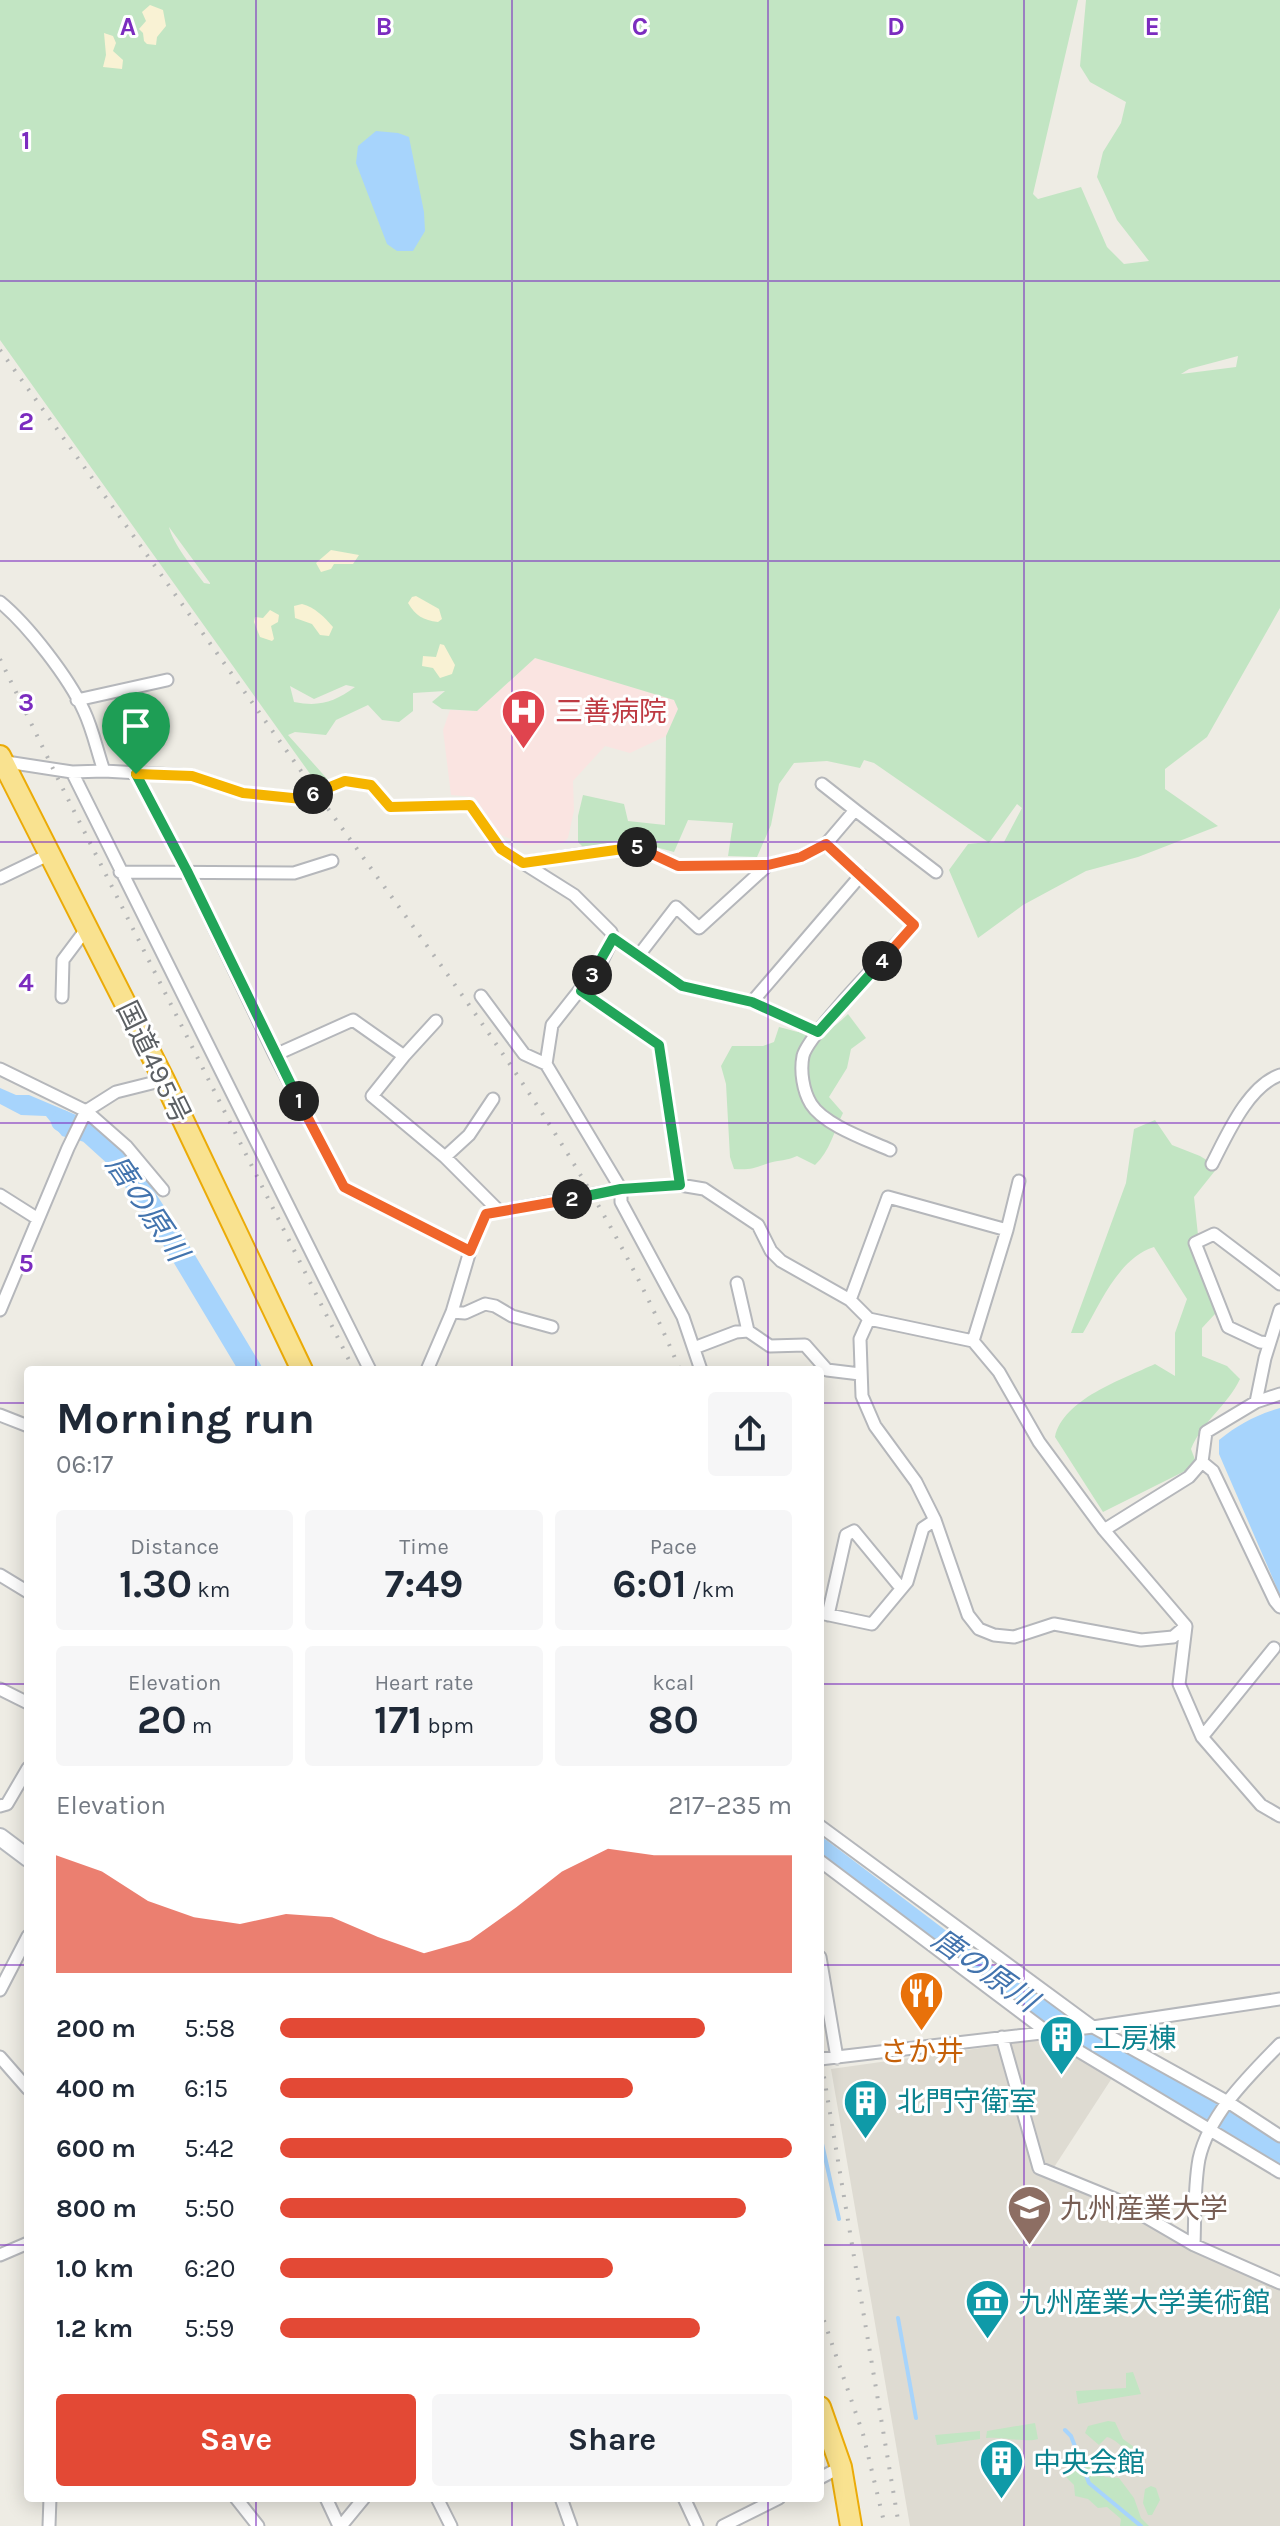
<!DOCTYPE html>
<html lang="en">
<head>
<meta charset="utf-8">
<style>
	:root { --surface:#fff; --page:#f6f6f7; --text:#1f2937; --muted:#747a83; --accent:#e34935 }
	body { margin:0; font-family:Karla,"Noto Sans JP",sans-serif; background:var(--page); color:var(--text); height:100vh; display:flex; flex-direction:column; font-size:30px; white-space:nowrap }
	* { box-sizing:border-box; margin:0 }
	p { font-size:26px; color:var(--muted) }
	.icon { flex:none; width:44px; height:44px; fill:none; stroke:currentColor; stroke-width:2; stroke-linecap:round; stroke-linejoin:round }
	.map { position:relative; flex:1; overflow:hidden }
	.details { position:absolute; left:24px; top:1366px; width:800px; height:1136px; display:flex; flex-direction:column; background:var(--surface); border-radius:8px; box-shadow:0 4px 20px #0003 }
	.details>* { flex:none }
	.pin { position:absolute; display:grid; place-items:center; width:68px; height:68px; color:#fff; margin:-82px -34px; border-radius:50% 50% 50% 0; rotate:-45deg; box-shadow:0 0 8px #0007 }
	.pin .icon { rotate:45deg }
	.km { position:absolute; width:40px; height:40px; margin:-20px; border-radius:50%; background:#222; color:#fff; font-size:22px; line-height:40px; text-align:center }
	.round { display:grid; place-items:center; flex:none; width:84px; height:84px; border-radius:8px; background:var(--page) }
	.overview { display:flex; align-items:center; justify-content:space-between; height:136px; padding:0 32px }
	h1 { font-size:44px; font-weight:700; line-height:60px }
	.stats { display:grid; grid-template-columns:repeat(3,1fr); gap:12px; height:136px; padding:8px 32px }
	.stats div { display:grid; align-content:center; border-radius:8px; background:var(--page); text-align:center }
	.stats b { font-size:40px; font-weight:700 }
	.stats small { font-size:22px; font-weight:400 }
	.stats p { font-size:22px }
	.chart { height:224px; padding:16px 32px }
	.chart p { display:flex; justify-content:space-between }
	.chart svg { width:100%; height:144px; margin-top:8px; fill:var(--accent); opacity:.7 }
	.primary-button { display:flex; gap:16px; margin-top:auto; padding:16px 32px }
	.primary-button a { flex:1; height:92px; border-radius:8px; background:var(--accent); color:#fff; font-size:32px; font-weight:700; line-height:92px; text-align:center }
	.primary-button a+a { background:var(--page); color:var(--text) }
	ul { padding:0 32px; list-style:none; font-size:26px }
	li { display:grid; grid-template-columns:128px 96px 1fr; align-items:center; height:60px }
	li i { height:20px; border-radius:10px; background:var(--accent) }
	.map>svg:first-child { display:block }
	.education { fill:#dedbd2 }
	.medical { fill:#fae4e1 }
	.green { fill:#c2e5c3; fill-rule:evenodd }
	.sand { fill:#f9f2d4 }
	.water { fill:#a7d4fc }
	.lines { fill:none; stroke-linecap:round; stroke-linejoin:round }
	.stream { stroke:#a7d4fc; stroke-width:4 }
	.river { stroke:#a7d4fc; stroke-width:22 }
	.street-casing { stroke:#b5b7bb; stroke-width:15 }
	.secondary-casing { stroke:#b6b9be; stroke-width:20 }
	.highway-casing { stroke:#ebab08; stroke-width:24 }
	.street { stroke:#fff; stroke-width:11 }
	.secondary { stroke:#fff; stroke-width:16 }
	.highway { stroke:#f9e290; stroke-width:20 }
	.rail { stroke:#b3b4b4; stroke-width:4; stroke-dasharray:2 10; stroke-linecap:butt }
	.split-1-casing { stroke:#fff; stroke-width:16 }
	.split-2-casing { stroke:#fff; stroke-width:16 }
	.split-3-casing { stroke:#fff; stroke-width:16 }
	.split-4-casing { stroke:#fff; stroke-width:16 }
	.split-5-casing { stroke:#fff; stroke-width:16 }
	.split-6-casing { stroke:#fff; stroke-width:16 }
	.split-7-casing { stroke:#fff; stroke-width:16 }
	.split-1 { stroke:#22a559; stroke-width:10 }
	.split-2 { stroke:#f0652b; stroke-width:10 }
	.split-3 { stroke:#22a559; stroke-width:10 }
	.split-4 { stroke:#22a559; stroke-width:10 }
	.split-5 { stroke:#f0652b; stroke-width:10 }
	.split-6 { stroke:#f5b400; stroke-width:10 }
	.split-7 { stroke:#f5b400; stroke-width:10 }
	.grid { fill:none; stroke:#7b2cbf; stroke-width:2; stroke-opacity:0.55 }
	.labels { text-anchor:middle; dominant-baseline:central; stroke-width:6; stroke-linejoin:round; paint-order:stroke }
	.health-label { font-size:28px; fill:#be3a42; stroke:#fff; text-anchor:start }
	.street-label { font-size:28px; fill:#5c6064; stroke:#fff }
	.culture-label { font-size:28px; fill:#0d838f; stroke:#fff; text-anchor:start }
	.food-label { font-size:28px; fill:#c56008; stroke:#fff }
	.education-label { font-size:28px; fill:#785e54; stroke:#fff; text-anchor:start }
	.water-label { font-size:30px; font-style:italic; fill:#4374ae; stroke:#fff }
	.grid-label { font-size:26px; text-anchor:middle; font-weight:bold; fill:#7b2cbf; stroke:#fff; stroke-width:6; stroke-linejoin:round; paint-order:stroke }
</style>
</head>
<body>
<div class="map">
<svg width="1280" height="2526" viewBox="0 0 1280 2526">
	<rect width="100%" height="100%" fill="#eeece4"/>
	<path class="education" d="M 1045,2039 L 1112,2078 L 1047,2178 L 1113,2206 L 1280,2289 L 1280,2526 L 910,2526 L 831,2069 Z"/>
	<path class="medical" d="M 535,658 L 674,700 L 678,709 L 666,736 L 630,753 L 605,746 L 573,781 L 574,811 L 568,838 L 563,843 L 525,845 L 501,835 L 474,797 L 451,795 L 443,730 L 450,710 L 477,711 Z"/>
	<path class="green" d="M 0,0 L 1078,0 L 1033,194 L 1038,199 L 1081,187 L 1107,247 L 1124,264 L 1149,261 L 1117,220 L 1097,177 L 1103,152 L 1121,123 L 1126,102 L 1090,82 L 1080,66 L 1086,0 L 1280,0 L 1280,608 L 1207,737 L 1165,769 L 1165,789 L 1218,826 L 1138,857 L 1086,871 L 1023,905 L 978,938 L 949,870 L 968,844 L 988,842 L 874,763 L 864,760 L 860,768 L 827,761 L 794,763 L 779,784 L 771,825 L 757,857 L 728,856 L 733,823 L 688,820 L 674,852 L 630,840 L 585,849 L 578,842 L 578,816 L 583,795 L 624,804 L 628,821 L 665,825 L 666,736 L 678,709 L 674,700 L 535,658 L 477,711 L 442,709 L 432,702 L 445,691 L 413,693 L 413,711 L 399,722 L 382,720 L 368,705 L 336,720 L 326,735 L 295,732 L 288,735 L 329,781 L 318,785 L 0,340 ZM 1238,356 L 1236,367 L 1181,374 L 1189,369 ZM 169,527 L 210,583 L 210,584 L 204,583 C 193,568 173,544 169,527 ZM 346,685 L 355,687 C 334,702 320,707 294,702 L 290,686 L 314,699 ZM 1017,804 L 1022,808 L 1004,842 L 989,843 Z
		M 848,1014 L 866,1038 L 851,1049 L 847,1068 L 829,1097 L 843,1113 C 834,1131 830,1151 815,1165 L 797,1156 C 787,1161 779,1160 769,1163 C 754,1168 751,1170 734,1169 L 730,1157 L 726,1084 L 721,1066 L 732,1046 L 763,1046 L 774,1042 L 779,1027 C 811,1036 823,1039 848,1014 Z
		M 1155,1120 L 1172,1145 L 1200,1156 L 1218,1167 L 1194,1197 L 1202,1273 L 1218,1289 L 1215,1314 L 1202,1328 L 1202,1356 L 1227,1366 L 1240,1379 C 1227,1406 1202,1422 1191,1449 L 1197,1465 L 1103,1512 L 1055,1437 C 1063,1399 1123,1379 1155,1364 L 1175,1376 L 1175,1333 L 1187,1299 L 1154,1247 C 1119,1258 1101,1302 1083,1333 L 1071,1333 L 1126,1183 L 1134,1129 Z
		M 1133,2372 L 1141,2394 L 1078,2404 L 1076,2391 L 1126,2388 L 1126,2373 Z
		M 1108,2421 L 1115,2422 L 1123,2439 L 1141,2452 L 1139,2455 C 1125,2455 1121,2441 1107,2437 L 1099,2445 L 1085,2433 L 1088,2426 Z
		M 1035,2423 L 1038,2439 C 1027,2443 1002,2436 986,2438 L 987,2431 Z
		M 980,2431 L 980,2439 L 937,2445 L 935,2435 Z
		M 1083,2466 L 1094,2466 L 1105,2477 L 1119,2478 L 1134,2498 L 1141,2518 L 1149,2526 L 1120,2526 L 1121,2519 L 1107,2507 L 1098,2508 L 1088,2499 L 1075,2496 L 1074,2485 L 1065,2476 L 1067,2472 Z
		M 1151,2486 L 1156,2488 L 1160,2500 L 1152,2515 L 1148,2515 L 1143,2503 L 1145,2489 Z"/>
	<path class="sand" d="M 150,5 L 163,10 L 166,26 L 157,37 L 156,45 L 147,44 L 144,41 L 143,33 L 139,29 L 146,21 L 142,12 Z
		M 104,33 L 113,36 L 116,43 L 113,51 L 123,60 L 122,69 L 103,67 L 106,55 Z
		M 331,550 L 359,555 L 353,564 L 334,564 L 331,569 L 321,572 L 316,563 Z
		M 416,596 L 439,609 L 442,619 L 438,622 C 423,620 416,616 408,603 L 412,597 Z
		M 302,604 C 315,607 324,617 333,627 L 329,636 L 320,635 L 312,624 L 295,618 L 294,606 Z
		M 270,610 L 279,615 L 278,622 L 271,626 L 274,639 L 272,641 L 260,637 L 254,622 L 255,617 L 263,618 Z
		M 440,644 L 444,645 L 455,665 L 452,674 L 440,678 L 433,668 L 422,666 L 423,656 L 436,657 Z"/>
	<path class="water" d="M 376,131 L 398,133 L 409,137 L 424,212 L 425,231 L 413,251 L 397,251 L 387,244 L 356,163 L 358,146 Z
		M 0,1088 L 16,1095 L 29,1095 L 88,1120 L 89,1132 L 78,1141 L 62,1136 L 46,1116 L 21,1115 L 0,1104 Z
		M 1280,1408 L 1280,1595 L 1219,1454 L 1219,1440 C 1239,1424 1256,1415 1280,1408 Z"/>
	<g class="lines">
		<path class="stream" d="M 820,2135 L 839,2219
			M 898,2318 L 916,2418
			M 1065,2430 L 1071,2436 L 1089,2483 L 1141,2526"/>
		<path class="river" d="M 62,1121 L 70,1126 L 89,1132 L 122,1162 L 173,1240 L 251,1370
			M 820,1849 L 993,1980 L 1280,2155"/>
		<defs>
			<path id="street" d="M 0,602 C 28,625 69,678 84,711 C 93,730 97,751 104,771
				M 77,700 L 167,680
				M 0,761 L 72,772 L 104,771 L 192,776 L 243,793 L 302,799 L 345,781 L 371,785 L 390,807 L 470,805 L 501,849 L 574,895 L 611,932 L 613,938 L 682,986 L 752,1002 L 818,1032
				M 72,772 L 370,1370
				M 136,774 L 187,871 L 275,1055 L 344,1187 L 470,1251
				M 822,784 L 855,810
				M 826,844 L 855,810 L 936,872
				M 523,863 L 631,847 L 638,847 L 678,866 L 768,865
				M 120,872 L 294,873 L 332,861
				M 0,878 L 50,854
				M 613,938 L 601,963 L 552,1025 L 546,1064 L 621,1189 L 621,1202 L 683,1317 L 701,1370
				M 639,955 L 676,907 L 699,928 L 768,865 L 801,857 L 826,844 L 914,925 C 894,947 808,1034 803,1056 C 800,1071 803,1091 811,1104 C 824,1125 868,1140 890,1150
				M 581,991 L 659,1045 L 680,1185
				M 481,996 L 524,1054 L 546,1064
				M 62,997 L 63,960 L 87,928
				M 752,1002 L 861,875
				M 275,1055 L 353,1020 L 404,1056 L 372,1096 L 445,1157 L 499,1211
				M 404,1056 L 436,1021
				M 0,1069 L 86,1111 L 127,1147 L 163,1190
				M 445,1157 L 469,1135 L 493,1099
				M 1212,1164 C 1227,1135 1248,1086 1280,1075
				M 0,1195 L 38,1219
				M 737,1283 L 748,1331
				M 850,1300 L 888,1197 L 1007,1230
				M 0,1310 L 68,1148 L 86,1111 L 116,1092 L 164,1080
				M 1280,1310 L 1265,1358 L 1256,1402 L 1206,1432 L 1202,1462 L 1213,1471 L 1275,1601 L 1280,1607
				M 452,1312 L 465,1313 L 485,1304 L 495,1306 L 512,1316 L 552,1327
				M 869,1319 L 860,1339 L 862,1396 L 875,1426 L 916,1482 L 935,1520 L 968,1615 L 979,1629 L 994,1635 L 1014,1637 L 1054,1624 L 1141,1640 L 1173,1637 L 1186,1626
				M 973,1341 L 1007,1230 L 1019,1181
				M 1269,1343 L 1260,1342 L 1228,1327 L 1195,1243 L 1214,1234 L 1280,1284
				M 694,1348 L 736,1332 L 748,1331 L 770,1346 L 805,1345 L 827,1370 L 860,1374
				M 427,1370 L 452,1312 L 470,1251 L 486,1214 L 621,1189 L 680,1185 L 704,1189 L 758,1225 L 771,1251 L 781,1261 L 850,1300 L 869,1319 L 973,1341 L 999,1372 L 1039,1442 L 1104,1530 L 1186,1626 L 1179,1684 L 1202,1737 L 1261,1805 L 1280,1816
				M 1256,1402 L 1280,1394
				M 0,1415 L 28,1426
				M 1104,1530 L 1189,1477 L 1202,1462
				M 0,1575 L 28,1592
				M 820,1613 L 872,1624 L 907,1582 L 923,1528 L 935,1520
				M 828,1615 L 846,1535 L 854,1531 L 901,1588
				M 0,1689 L 28,1703
				M 1202,1737 L 1274,1648
				M 0,1806 L 7,1804 L 28,1768
				M 820,1826 L 1093,2027 L 1228,2102 L 1280,2136
				M 820,1861 L 1047,2032 L 1280,2172
				M 820,1957 L 837,2058
				M 0,1990 L 28,1936
				M 1002,2037 L 1039,2168 L 1115,2199 L 1194,2245 L 1280,2283
				M 0,2057 L 28,2089
				M 820,2059 L 1093,2027 L 1280,1999
				M 1194,2245 C 1195,2218 1194,2186 1199,2159 C 1209,2114 1249,2076 1280,2044
				M 0,2255 L 28,2243
				M 820,2478 L 841,2467
				M 236,2498 L 258,2526
				M 326,2498 L 339,2526
				M 437,2498 L 451,2526
				M 561,2498 L 571,2526
				M 684,2498 L 697,2526
				M 49,2526 L 50,2498
				M 341,2526 L 364,2498
				M 723,2526 L 779,2498"/>
			<path id="secondary" d="M 0,1837 L 28,1858"/>
			<path id="highway" d="M 0,756 L 164,1080 L 302,1370
				M 820,2407 L 841,2467 L 851,2526"/>
		</defs>
		<use href="#street" class="street-casing"/>
		<use href="#secondary" class="secondary-casing"/>
		<use href="#highway" class="highway-casing"/>
		<use href="#street" class="street"/>
		<use href="#secondary" class="secondary"/>
		<use href="#highway" class="highway"/>
		<path class="rail" d="M 0,350 C 118,513 234,678 352,842 C 473,1010 600,1177 680,1370
			M 0,659 L 59,781 L 354,1370
			M 820,2053 L 899,2526
			M 820,2309 L 863,2434 L 885,2526"/>
	</g>
	<g class="lines">
		<defs>
			<path id="split-1" d="M 136,774 L 187,871 L 299,1101"/>
			<path id="split-2" d="M 299,1101 L 344,1187 L 470,1251 L 486,1214 L 572,1199"/>
			<path id="split-3" d="M 572,1199 L 621,1189 L 680,1185 L 659,1045 L 581,991 L 592,975"/>
			<path id="split-4" d="M 592,975 L 613,938 L 682,986 L 752,1002 L 818,1032 L 882,961"/>
			<path id="split-5" d="M 637,847 L 678,866 L 768,865 L 801,857 L 826,844 L 914,925 L 882,961"/>
			<path id="split-6" d="M 313,794 L 345,781 L 371,785 L 390,807 L 470,805 L 501,849 L 523,863 L 637,847"/>
			<path id="split-7" d="M 136,774 L 192,776 L 243,793 L 302,799 L 313,794"/>
		</defs>
		<use href="#split-1" class="split-1-casing"/>
		<use href="#split-2" class="split-2-casing"/>
		<use href="#split-3" class="split-3-casing"/>
		<use href="#split-4" class="split-4-casing"/>
		<use href="#split-5" class="split-5-casing"/>
		<use href="#split-6" class="split-6-casing"/>
		<use href="#split-7" class="split-7-casing"/>
		<use href="#split-1" class="split-1"/>
		<use href="#split-2" class="split-2"/>
		<use href="#split-3" class="split-3"/>
		<use href="#split-4" class="split-4"/>
		<use href="#split-5" class="split-5"/>
		<use href="#split-6" class="split-6"/>
		<use href="#split-7" class="split-7"/>
	</g>
	<path class="grid" d="M 256,0 L 256,1370M 512,0 L 512,1370M 768,0 L 768,1370M 1024,0 L 1024,2526M 0,281 L 1280,281M 0,561 L 1280,561M 0,842 L 1280,842M 0,1123 L 1280,1123M 0,1403 L 28,1403M 820,1403 L 1280,1403M 0,1684 L 28,1684M 820,1684 L 1280,1684M 0,1965 L 28,1965M 820,1965 L 1280,1965M 0,2245 L 28,2245M 820,2245 L 1280,2245M 256,2498 L 256,2526M 512,2498 L 512,2526M 768,2498 L 768,2526"/>
	<defs>
		<symbol id="hospital-pin" viewBox="-11 -11 22 30"><path d="M0 17L-7.5 6A9.5 9.5 0 1 1 7.5 6Z" fill="#e0444e" stroke="#fff"/><path d="M-5-5h3v3.5h4V-5h3V5h-3V1.5h-4V5h-3Z" fill="#fff"/></symbol>
		<symbol id="restaurant-pin" viewBox="-11 -11 22 30"><path d="M0 17L-7.5 6A9.5 9.5 0 1 1 7.5 6Z" fill="#e8710a" stroke="#fff"/><path d="M-5-6h1v4h1v-4h1v4h1v-4h1v5L-1.5 .5V6h-2V.5L-5-1ZM5-6V6H3V1.5H1.5Q1.5-4 5-6Z" fill="#fff"/></symbol>
		<symbol id="building-pin" viewBox="-11 -11 22 30"><path d="M0 17L-7.5 6A9.5 9.5 0 1 1 7.5 6Z" fill="#0f9aa8" stroke="#fff"/><path d="M-4-6H4V6H1V3H-1V6H-4ZM-2.5-4.3h1.7v1.8h-1.7ZM.8-4.3h1.7v1.8H.8ZM-2.5-1h1.7V.8h-1.7ZM.8-1h1.7V.8H.8Z" fill="#fff"/></symbol>
		<symbol id="university-pin" viewBox="-11 -11 22 30"><path d="M0 17L-7.5 6A9.5 9.5 0 1 1 7.5 6Z" fill="#8d6e63" stroke="#fff"/><path d="M0-5L7-2L0 1L-7-2ZM-4 1L0 2.5L4 1V4Q0 6-4 4Z" fill="#fff"/></symbol>
		<symbol id="museum-pin" viewBox="-11 -11 22 30"><path d="M0 17L-7.5 6A9.5 9.5 0 1 1 7.5 6Z" fill="#0f9aa8" stroke="#fff"/><path d="M0-6L6-3V-2H-6V-3ZM-5-1h2V3h-2ZM-1-1h2V3h-2ZM3-1h2V3H3ZM-6 4H6V6H-6Z" fill="#fff"/></symbol>
	</defs>
	<g fill-rule="evenodd">
		<use href="#hospital-pin" x="498" y="686" width="51" height="69"/>
		<use href="#restaurant-pin" x="896" y="1968" width="51" height="69"/>
		<use href="#building-pin" x="1036" y="2012" width="51" height="69"/>
		<use href="#building-pin" x="840" y="2076" width="51" height="69"/>
		<use href="#university-pin" x="1004" y="2182" width="51" height="69"/>
		<use href="#museum-pin" x="962" y="2276" width="51" height="69"/>
		<use href="#building-pin" x="976" y="2436" width="51" height="69"/>
	</g>
	<g class="labels">
		<g class="health-label">
			<text x="555" y="711">三善病院</text>
		</g>
		<g class="street-label">
			<text transform="translate(154 1062) rotate(64)">国道495号</text>
		</g>
		<g class="culture-label">
			<text x="1093" y="2038">工房棟</text>
			<text x="897" y="2101">北門守衛室</text>
			<text x="1018" y="2302">九州産業大学美術館</text>
			<text x="1033" y="2462">中央会館</text>
		</g>
		<g class="food-label">
			<text x="922" y="2051">さか井</text>
		</g>
		<g class="education-label">
			<text x="1060" y="2208">九州産業大学</text>
		</g>
		<g class="water-label">
			<text transform="translate(147 1208) rotate(56)">唐の原川</text>
			<text transform="translate(985 1970) rotate(35)">唐の原川</text>
		</g>
	</g>
	<g class="grid-label">
		<text x="128" y="35">A</text>
		<text x="384" y="35">B</text>
		<text x="640" y="35">C</text>
		<text x="896" y="35">D</text>
		<text x="1152" y="35">E</text>
		<text x="26" y="149">1</text>
		<text x="26" y="430">2</text>
		<text x="26" y="711">3</text>
		<text x="26" y="991">4</text>
		<text x="26" y="1272">5</text>
	</g>
</svg>
<div class="pin" style="left:136px;top:774px;background:#1e9e55"><svg class="icon" aria-label="arrive" viewBox="0 0 24 24"><path d="M6 21V4h12l-3 4 3 4H6"/></svg></div>
<b class="km" style="left:299px;top:1101px">1</b>
<b class="km" style="left:572px;top:1199px">2</b>
<b class="km" style="left:592px;top:975px">3</b>
<b class="km" style="left:882px;top:961px">4</b>
<b class="km" style="left:637px;top:847px">5</b>
<b class="km" style="left:313px;top:794px">6</b>
<section class="details">
<div class="overview"><div><h1>Morning run</h1><p>06:17</p></div><a class="round"><svg class="icon" aria-label="share" viewBox="0 0 24 24"><path d="M12 15V3M7 8l5-5 5 5M5 13v7h14v-7"/></svg></a></div>
<div class="stats">
<div><p>Distance</p><b>1.30<small> km</small></b></div>
<div><p>Time</p><b>7:49</b></div>
<div><p>Pace</p><b>6:01<small> /km</small></b></div>
</div>
<div class="stats">
<div><p>Elevation</p><b>20<small> m</small></b></div>
<div><p>Heart rate</p><b>171<small> bpm</small></b></div>
<div><p>kcal</p><b>80</b></div>
</div>
<div class="chart"><p><span>Elevation</span>217–235 m</p>
<svg viewBox="0 0 160 44" preserveAspectRatio="none"><path d="M0 44V8L10 13L20 22L30 27L40 29L50 26L60 27L70 33L80 38L90 34L100 24L110 13L120 6L130 8L140 8L150 8L160 8V44z"/></svg>
</div>
<ul>
<li><b>200 m</b>5:58<i style="width:83%"></i></li>
<li><b>400 m</b>6:15<i style="width:69%"></i></li>
<li><b>600 m</b>5:42<i style="width:100%"></i></li>
<li><b>800 m</b>5:50<i style="width:91%"></i></li>
<li><b>1.0 km</b>6:20<i style="width:65%"></i></li>
<li><b>1.2 km</b>5:59<i style="width:82%"></i></li>
</ul>
<div class="primary-button"><a>Save</a><a>Share</a></div>
</section>
</div>
</body>
</html>
